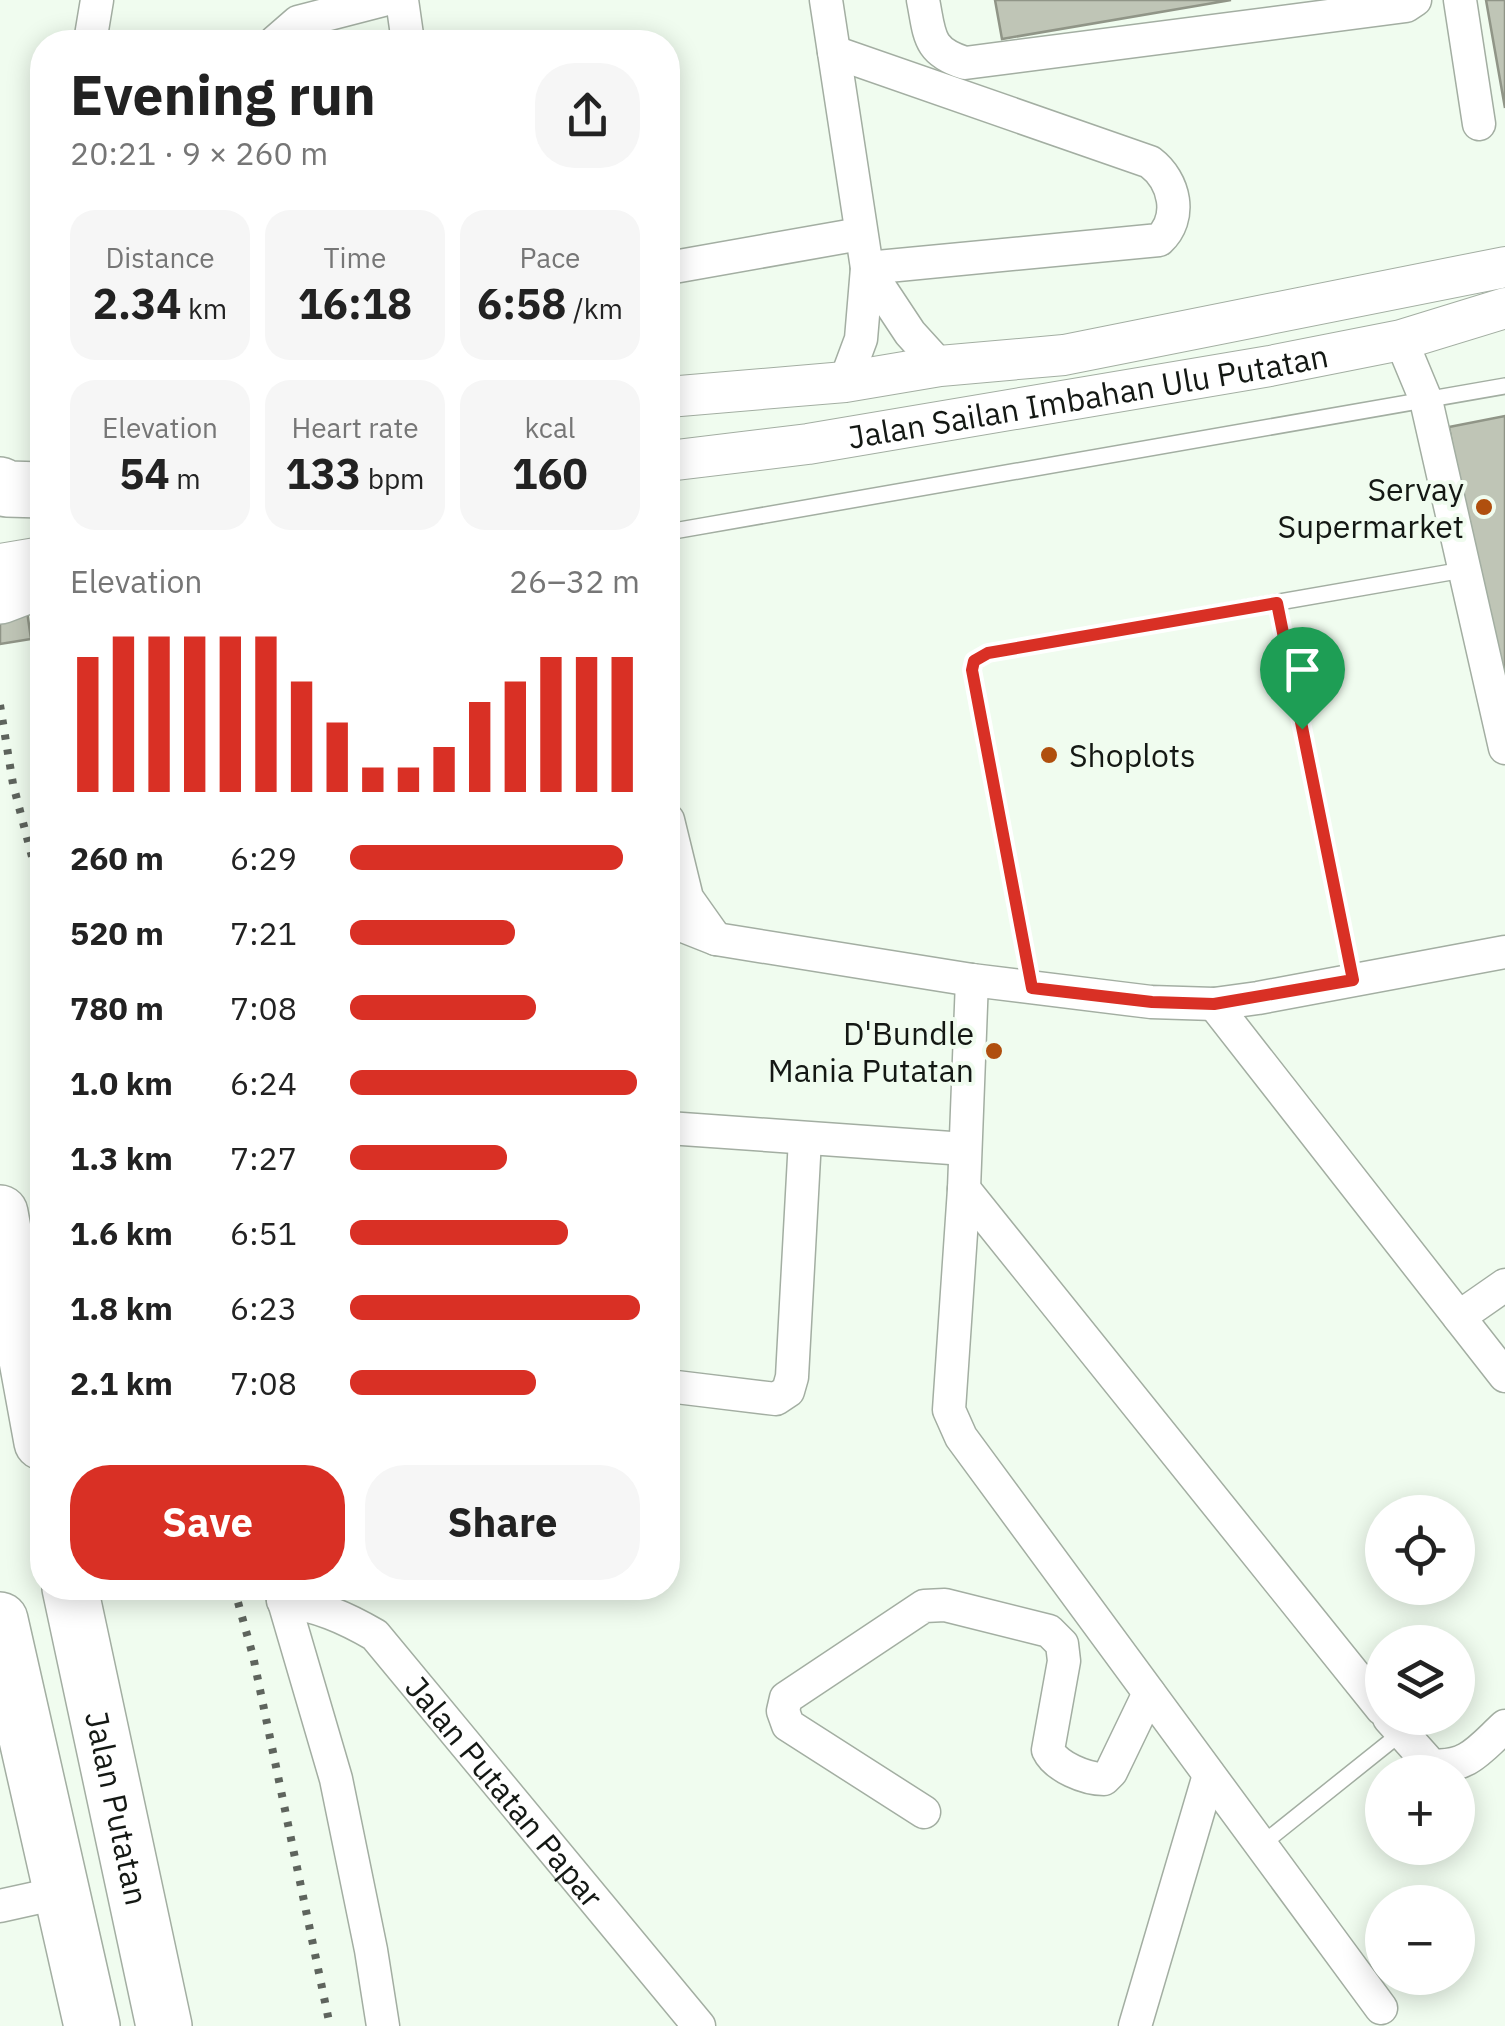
<!DOCTYPE html>
<html lang="en">
<head>
<meta charset="utf-8">
<style>
	:root { --surface:#fff; --page:#f6f6f6; --text:#222; --muted:#767676; --accent:#d93025 }
	body { margin:0; font-family:"IBM Plex Sans",sans-serif; background:var(--page); color:var(--text); height:100vh; display:flex; flex-direction:column; font-size:38px; white-space:nowrap }
	* { box-sizing:border-box; margin:0 }
	p { font-size:32px; color:var(--muted) }
	.icon { flex:none; width:55px; height:55px; fill:none; stroke:currentColor; stroke-width:2; stroke-linecap:round; stroke-linejoin:round }
	.map { position:relative; flex:1; overflow:hidden }
	.sheet { position:absolute; left:30px; top:30px; width:650px; height:1570px; display:flex; flex-direction:column; background:var(--surface); border-radius:40px; box-shadow:0 5px 25px #0003 }
	.sheet>* { flex:none }
	.controls { position:absolute; left:1365px; top:1495px; display:grid; gap:20px }
	.controls a { display:grid; place-items:center; width:110px; height:110px; border-radius:50%; background:var(--surface); box-shadow:0 5px 25px #0003; font-size:50px }
	.pin { position:absolute; display:grid; place-items:center; width:85px; height:85px; color:#fff; margin:-102px -42px; border-radius:50% 50% 50% 0; rotate:-45deg; box-shadow:0 0 10px #0007 }
	.pin .icon { rotate:45deg }
	.round { display:grid; place-items:center; flex:none; width:105px; height:105px; border-radius:40px; background:var(--page) }
	.overview { display:flex; align-items:center; justify-content:space-between; height:170px; padding:0 40px }
	h1 { font-size:55px; font-weight:700; line-height:75px }
	.stats { display:grid; grid-template-columns:repeat(3,1fr); gap:15px; height:170px; padding:10px 40px }
	.stats div { display:grid; align-content:center; border-radius:25px; background:var(--page); text-align:center }
	.stats b { font-size:42px; font-weight:700 }
	.stats small { font-size:28px; font-weight:400 }
	.stats p { font-size:28px }
	.chart { height:280px; padding:20px 40px }
	.chart p { display:flex; justify-content:space-between }
	.chart svg { width:100%; height:180px; margin-top:10px; stroke:var(--accent); stroke-width:6 }
	.action { display:flex; gap:20px; margin-top:auto; padding:20px 40px }
	.action a { flex:1; height:115px; border-radius:40px; background:var(--accent); color:#fff; font-size:40px; font-weight:700; line-height:115px; text-align:center }
	.action a+a { background:var(--page); color:var(--text) }
	ul { padding:0 40px; list-style:none; font-size:32px }
	li { display:grid; grid-template-columns:160px 120px 1fr; align-items:center; height:75px }
	li i { height:25px; border-radius:12px; background:var(--accent) }
	.map>svg:first-child { display:block }
	.building { fill:#bfc5b6; stroke:#909587; stroke-width:2.5 }
	.lines { fill:none; stroke-linecap:round; stroke-linejoin:round }
	.service-casing { stroke:#a3aea2; stroke-width:18 }
	.minor-casing { stroke:#a3aea2; stroke-width:35 }
	.tertiary-casing { stroke:#a3aea2; stroke-width:42 }
	.trunk-casing { stroke:#a3aea2; stroke-width:58 }
	.service { stroke:#fff; stroke-width:15 }
	.minor { stroke:#fff; stroke-width:32 }
	.tertiary { stroke:#fff; stroke-width:40 }
	.trunk { stroke:#fff; stroke-width:55 }
	.rail { stroke:#5e645d; stroke-width:8; stroke-dasharray:5 10; stroke-linecap:butt }
	.route-casing { stroke:#fff; stroke-width:20 }
	.route { stroke:#d93025; stroke-width:12 }
	.poi-dot { fill:#b04f0e; stroke:#f0fcef; stroke-width:4 }
	.labels { text-anchor:middle; dominant-baseline:central; stroke-width:8; stroke-linejoin:round; paint-order:stroke }
	.street-label { font-size:32px; fill:#141814; stroke:#f0fcef }
	.poi-label { font-size:32px; fill:#141814; stroke:#f0fcef; text-anchor:end }
</style>
</head>
<body>
<div class="map">
<svg width="1505" height="2026" viewBox="0 0 1505 2026">
	<rect width="100%" height="100%" fill="#f0fcef"/>
	<path class="building" d="M 995,0 L 1231,0 L 1002,39 Z
		M 1486,0 L 1505,0 L 1505,108 Z
		M 1505,416 L 1505,693 L 1478,588 L 1449,427 Z
		M 27,611 L 31,639 L 0,644 L 0,616 Z"/>
	<g class="lines">
		<defs>
			<path id="service" d="M 668,532 L 1505,386
				M 1277,603 L 1353,980
				M 1032,988 L 972,670 L 975,661 L 988,653 L 1463,570
				M 1261,1845 L 1401,1733"/>
			<g id="minor">
				<path d="M 402,0 L 408,42"/>
				<path d="M 826,0 L 867,268 L 861,339 L 845,382"/>
				<path d="M 923,0 C 930,35 927,51 965,63 L 1406,6 L 1415,0"/>
				<path d="M 1460,0 L 1479,124"/>
				<path d="M 90,42 L 97,0"/>
				<path d="M 275,42 L 298,22 L 383,0"/>
				<path d="M 834,52 L 1150,162 C 1175,181 1183,218 1159,240 L 867,268"/>
				<path d="M 668,268 L 860,234"/>
				<path d="M 867,268 L 910,333 L 940,366"/>
				<path d="M 1401,340 L 1426,400 L 1505,748"/>
				<path d="M 668,820 L 687,898 L 716,939"/>
				<path d="M 668,920 L 716,939 L 972,980 L 1151,1002 L 1214,1004 L 1258,998 L 1505,952"/>
				<path d="M 972,980 L 964,1189 L 949,1410 L 961,1437 L 1381,2008"/>
				<path d="M 1214,1004 L 1505,1376"/>
				<path d="M 668,1128 L 965,1149"/>
				<path d="M 964,1189 L 1382,1709"/>
				<path d="M 1459,1317 L 1505,1285"/>
				<path d="M 668,1386 L 776,1399 L 788,1391 L 792,1377 L 805,1139"/>
				<path d="M 280,1588 L 336,1779 L 371,1950 L 383,2026"/>
				<path id="s1" d="M 283,1601 C 318,1606 344,1617 375,1635 L 699,2026"/>
				<path d="M 1389,1718 L 1431,1765 C 1467,1769 1480,1749 1505,1726"/>
				<path d="M 924,1812 L 788,1725 L 783,1711 L 786,1698 L 924,1606 L 945,1605 L 1049,1631 L 1062,1644 L 1064,1661 L 1048,1750 C 1056,1767 1086,1779 1104,1779 L 1111,1772 L 1149,1693"/>
				<path d="M 0,1906 L 63,1892"/>
				<path d="M 1135,2026 L 1209,1775"/>
			</g>
			<g id="tertiary">
				<path d="M 668,397 L 845,382 L 940,366 L 1064,355 L 1505,267"/>
				<path id="s2" d="M 668,461 L 808,444 L 1270,366 L 1401,340 L 1505,308"/>
				<path d="M 0,564 L 42,557"/>
			</g>
			<g id="trunk">
				<path d="M 0,485 L 7,489 L 42,490"/>
				<path d="M 0,596 L 42,580"/>
				<path d="M 0,1213 L 42,1442"/>
				<path id="s3" d="M 70,1588 L 164,2026"/>
				<path d="M 0,1620 L 92,2026"/>
			</g>
		</defs>
		<use href="#service" class="service-casing"/>
		<use href="#minor" class="minor-casing"/>
		<use href="#tertiary" class="tertiary-casing"/>
		<use href="#trunk" class="trunk-casing"/>
		<use href="#service" class="service"/>
		<use href="#minor" class="minor"/>
		<use href="#tertiary" class="tertiary"/>
		<use href="#trunk" class="trunk"/>
		<path class="rail" d="M 0,705 L 13,784 L 42,895
			M 234,1588 L 253,1656 L 330,2026"/>
	</g>
	<g class="lines">
		<defs>
			<path id="route" d="M 1277,603 L 1353,980 L 1214,1004 L 1152,1002 L 1032,988 L 972,670 L 974,661 L 988,653 Z"/>
		</defs>
		<use href="#route" class="route-casing"/>
		<use href="#route" class="route"/>
	</g>
	<g class="poi-dot">
		<circle cx="1484" cy="507" r="10"/>
		<circle cx="1049" cy="755" r="10"/>
		<circle cx="994" cy="1051" r="10"/>
	</g>
	<g class="labels">
		<g class="street-label">
			<text stroke="none"><textPath href="#s2" startOffset="425">Jalan Sailan Imbahan Ulu Putatan</textPath></text>
			<text stroke="none"><textPath href="#s1" startOffset="302">Jalan Putatan Papar</textPath></text>
			<text stroke="none"><textPath href="#s3" startOffset="225">Jalan Putatan</textPath></text>
		</g>
		<g class="poi-label">
			<text x="1464" y="489">Servay<tspan x="1464" dy="37">Supermarket</tspan></text>
			<text x="1069" y="755" text-anchor="start">Shoplots</text>
			<text x="974" y="1033">D'Bundle<tspan x="974" dy="37">Mania Putatan</tspan></text>
		</g>
	</g>
</svg>
<div class="controls">
<a><svg class="icon" aria-label="locate" viewBox="0 0 24 24"><circle cx="12" cy="12" r="6"/><path d="M12 2v4M12 18v4M2 12h4M18 12h4"/></svg></a>
<a><svg class="icon" aria-label="layers" viewBox="0 0 24 24"><path d="M12 4l9 5-9 5-9-5zM3 14l9 5 9-5"/></svg></a>
<a>+</a>
<a>−</a>
</div>
<div class="pin" style="left:1302px;top:729px;background:#1e9e55"><svg class="icon" aria-label="arrive" viewBox="0 0 24 24"><path d="M6 21V4h12l-3 4 3 4H6"/></svg></div>
<section class="sheet">
<div class="overview"><div><h1>Evening run</h1><p>20:21 · 9 × 260 m</p></div><a class="round"><svg class="icon" aria-label="share" viewBox="0 0 24 24"><path d="M12 15V3M7 8l5-5 5 5M5 13v7h14v-7"/></svg></a></div>
<div class="stats">
<div><p>Distance</p><b>2.34<small> km</small></b></div>
<div><p>Time</p><b>16:18</b></div>
<div><p>Pace</p><b>6:58<small> /km</small></b></div>
</div>
<div class="stats">
<div><p>Elevation</p><b>54<small> m</small></b></div>
<div><p>Heart rate</p><b>133<small> bpm</small></b></div>
<div><p>kcal</p><b>160</b></div>
</div>
<div class="chart"><p><span>Elevation</span>26–32 m</p>
<svg viewBox="0 0 160 44" preserveAspectRatio="none"><path d="M5 44V11M15 44V6M25 44V6M35 44V6M45 44V6M55 44V6M65 44V17M75 44V27M85 44V38M95 44V38M105 44V33M115 44V22M125 44V17M135 44V11M145 44V11M155 44V11"/></svg>
</div>
<ul>
<li><b>260 m</b>6:29<i style="width:94%"></i></li>
<li><b>520 m</b>7:21<i style="width:57%"></i></li>
<li><b>780 m</b>7:08<i style="width:64%"></i></li>
<li><b>1.0 km</b>6:24<i style="width:99%"></i></li>
<li><b>1.3 km</b>7:27<i style="width:54%"></i></li>
<li><b>1.6 km</b>6:51<i style="width:75%"></i></li>
<li><b>1.8 km</b>6:23<i style="width:100%"></i></li>
<li><b>2.1 km</b>7:08<i style="width:64%"></i></li>
</ul>
<div class="action"><a>Save</a><a>Share</a></div>
</section>
</div>
</body>
</html>
